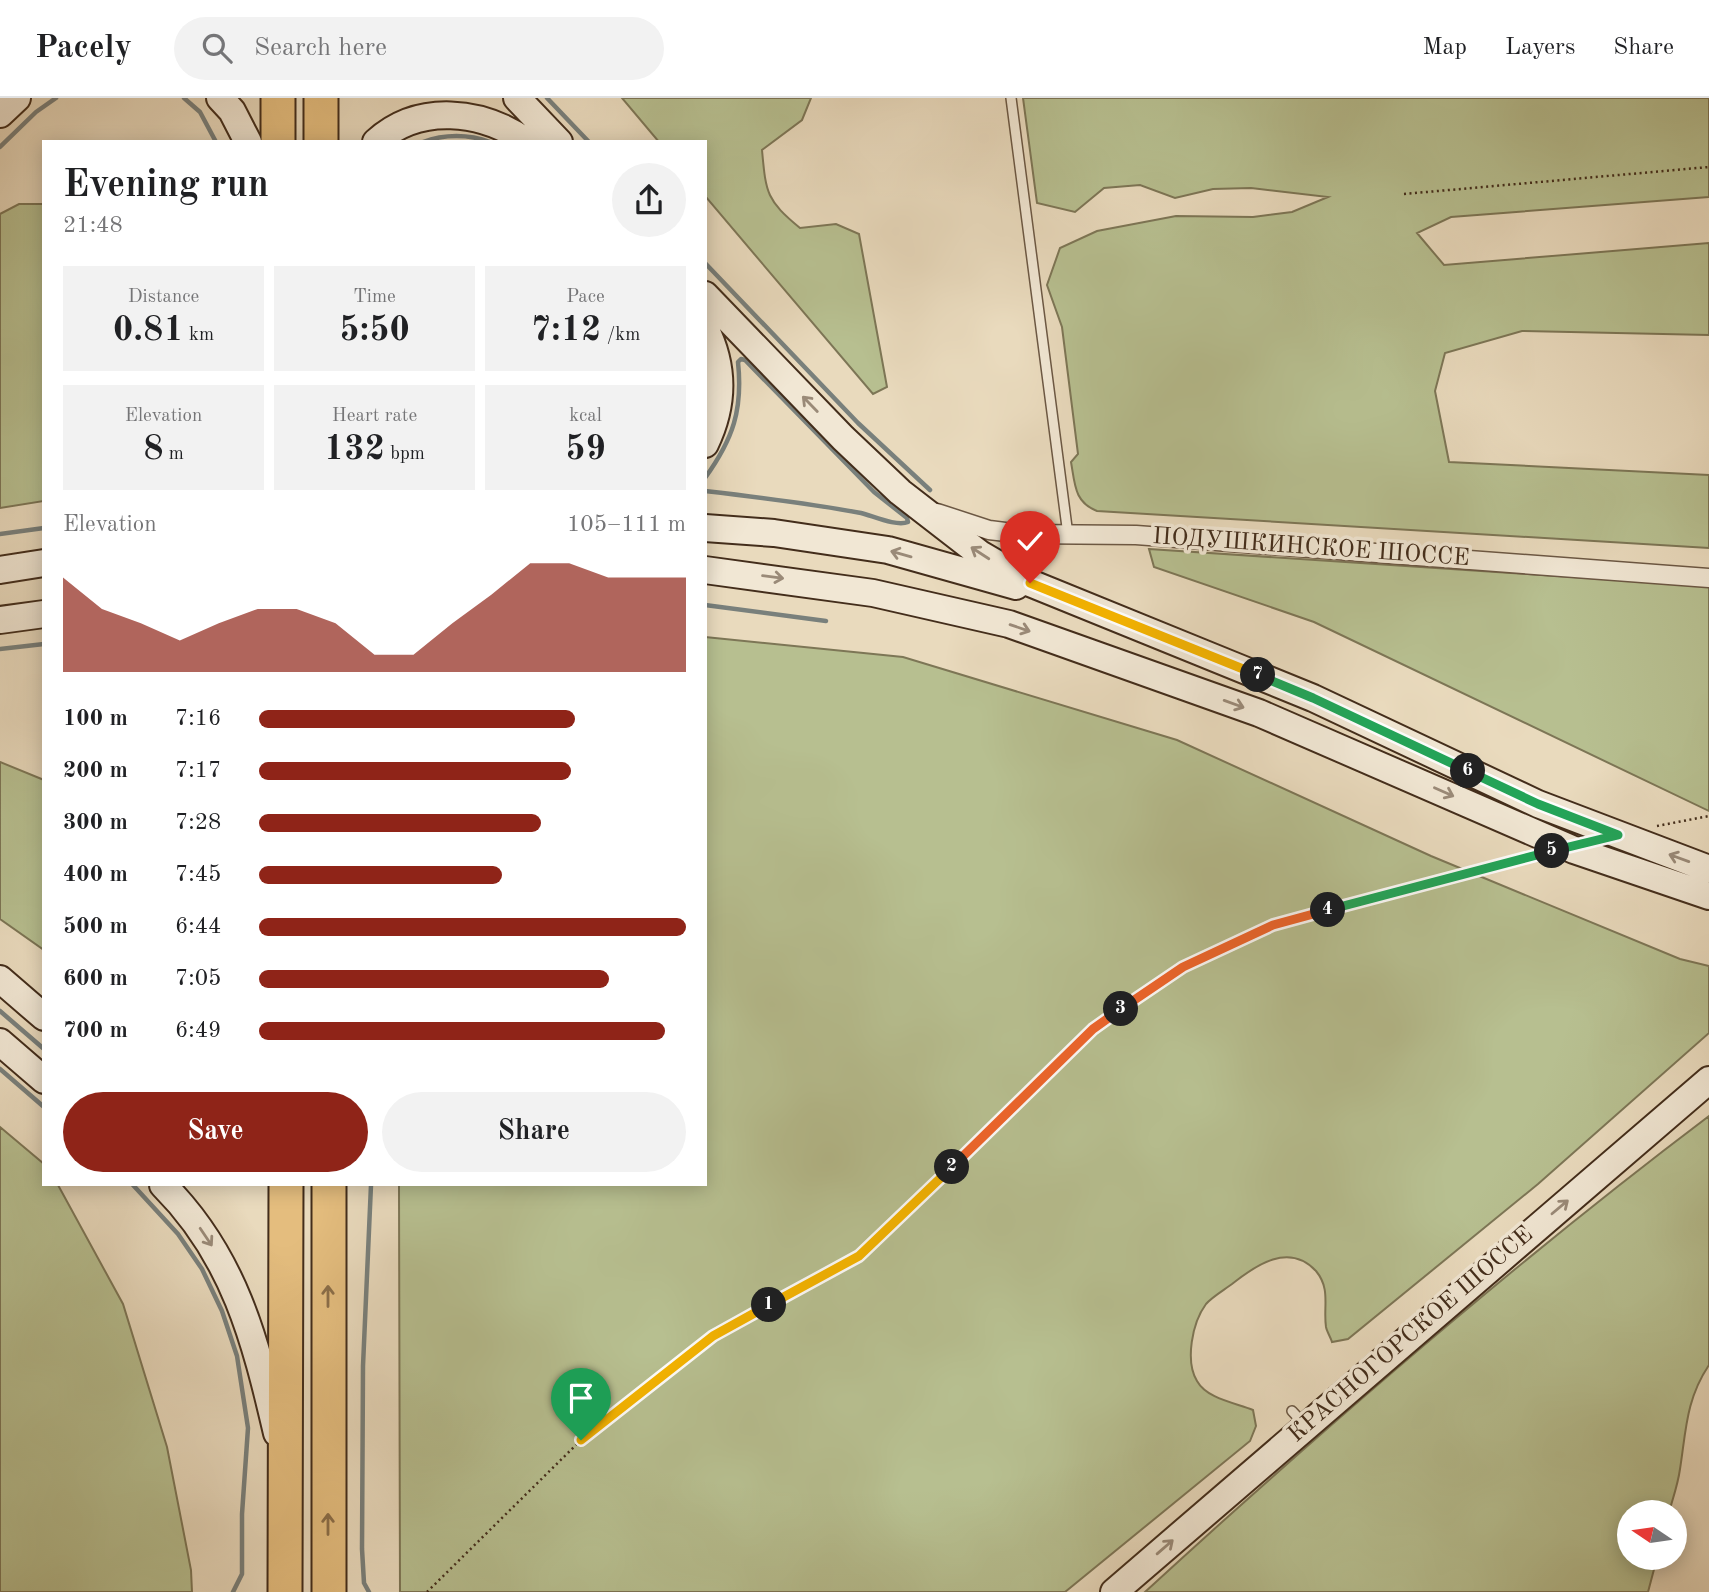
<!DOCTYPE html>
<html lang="en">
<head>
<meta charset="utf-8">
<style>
	:root { --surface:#fff; --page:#f2f2f2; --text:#202124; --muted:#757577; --line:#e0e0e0; --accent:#8f2418 }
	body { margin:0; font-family:"Old Standard TT",serif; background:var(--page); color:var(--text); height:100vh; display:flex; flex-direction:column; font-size:26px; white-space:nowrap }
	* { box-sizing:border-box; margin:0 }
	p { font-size:23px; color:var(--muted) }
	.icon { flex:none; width:38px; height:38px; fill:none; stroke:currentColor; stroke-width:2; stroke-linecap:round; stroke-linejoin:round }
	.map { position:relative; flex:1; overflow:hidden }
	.drawer { position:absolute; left:42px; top:42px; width:665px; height:1046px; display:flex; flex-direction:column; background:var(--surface); border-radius:0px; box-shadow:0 4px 18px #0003 }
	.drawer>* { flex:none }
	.needle { width:46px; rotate:283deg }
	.tools { position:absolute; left:1617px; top:1402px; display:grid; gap:14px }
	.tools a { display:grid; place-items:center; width:70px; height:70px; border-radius:50%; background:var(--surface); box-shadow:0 4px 18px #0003; font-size:35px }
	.pin { position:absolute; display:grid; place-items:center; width:60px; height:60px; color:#fff; margin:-72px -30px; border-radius:50% 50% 50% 0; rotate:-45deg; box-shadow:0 0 7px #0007 }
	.pin .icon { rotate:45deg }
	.km { position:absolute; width:35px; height:35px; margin:-18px; border-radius:50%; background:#222; color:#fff; font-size:19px; line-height:35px; text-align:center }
	.round { display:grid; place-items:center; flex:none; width:74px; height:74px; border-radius:37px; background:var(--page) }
	.head { display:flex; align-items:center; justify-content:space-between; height:119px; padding:0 21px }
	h1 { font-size:38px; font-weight:700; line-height:52px }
	.stats { display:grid; grid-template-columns:repeat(3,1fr); gap:10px; height:119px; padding:7px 21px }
	.stats div { display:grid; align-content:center; border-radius:0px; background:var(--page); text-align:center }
	.stats b { font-size:35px; font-weight:700 }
	.stats small { font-size:19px; font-weight:400 }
	.stats p { font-size:19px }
	.chart { height:196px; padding:14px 21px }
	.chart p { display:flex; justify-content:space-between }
	.chart svg { width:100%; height:126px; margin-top:7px; fill:var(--accent); opacity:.7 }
	.primary-button { display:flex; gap:14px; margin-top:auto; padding:14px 21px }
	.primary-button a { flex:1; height:80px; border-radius:42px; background:var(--accent); color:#fff; font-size:28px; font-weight:700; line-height:80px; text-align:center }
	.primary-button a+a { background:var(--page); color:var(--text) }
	ul { padding:0 21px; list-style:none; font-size:23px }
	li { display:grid; grid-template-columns:112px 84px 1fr; align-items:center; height:52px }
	li i { height:18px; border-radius:9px; background:var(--accent) }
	header { display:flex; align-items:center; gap:42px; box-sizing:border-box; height:98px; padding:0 35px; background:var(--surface); border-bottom:2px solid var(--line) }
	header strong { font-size:33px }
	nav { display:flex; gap:38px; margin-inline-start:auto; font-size:24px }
	.search { width:490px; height:63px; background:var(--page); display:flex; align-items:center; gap:18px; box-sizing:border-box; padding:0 24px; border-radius:38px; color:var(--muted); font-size:26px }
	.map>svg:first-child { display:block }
	.green { fill:#b7bf90; stroke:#7d7656; stroke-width:2 }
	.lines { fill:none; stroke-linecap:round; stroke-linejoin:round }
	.stream { stroke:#79807c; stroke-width:4.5 }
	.lane-casing { stroke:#6c5844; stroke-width:12 }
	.street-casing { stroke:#6c5844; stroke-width:21 }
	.secondary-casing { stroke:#432d1b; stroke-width:30 }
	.highway-casing { stroke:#432d1b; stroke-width:37 }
	.path { stroke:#432d1b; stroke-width:2.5; stroke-dasharray:2 3.5; stroke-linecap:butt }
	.lane { stroke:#f1e7d4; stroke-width:9 }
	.street { stroke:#f1e7d4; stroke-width:18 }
	.secondary { stroke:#f1e7d4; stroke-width:26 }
	.highway { stroke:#e4bd7e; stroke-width:33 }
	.oneway { stroke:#9a8a78 }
	.oneway2 { stroke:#8b6e48 }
	.split-1-casing { stroke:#fff; stroke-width:14 }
	.split-2-casing { stroke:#fff; stroke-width:14 }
	.split-3-casing { stroke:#fff; stroke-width:14 }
	.split-4-casing { stroke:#fff; stroke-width:14 }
	.split-5-casing { stroke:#fff; stroke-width:14 }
	.split-6-casing { stroke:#fff; stroke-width:14 }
	.split-7-casing { stroke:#fff; stroke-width:14 }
	.split-8-casing { stroke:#fff; stroke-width:14 }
	.split-1 { stroke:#f5b400; stroke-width:9 }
	.split-2 { stroke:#f5b400; stroke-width:9 }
	.split-3 { stroke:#f0652b; stroke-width:9 }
	.split-4 { stroke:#f0652b; stroke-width:9 }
	.split-5 { stroke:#22a559; stroke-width:9 }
	.split-6 { stroke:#22a559; stroke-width:9 }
	.split-7 { stroke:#22a559; stroke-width:9 }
	.split-8 { stroke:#f5b400; stroke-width:9 }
	.labels { text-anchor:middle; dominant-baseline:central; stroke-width:7; stroke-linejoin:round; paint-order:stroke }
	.street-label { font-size:24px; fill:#432d1b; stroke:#f1e7d4 }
</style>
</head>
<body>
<header>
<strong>Pacely</strong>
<div class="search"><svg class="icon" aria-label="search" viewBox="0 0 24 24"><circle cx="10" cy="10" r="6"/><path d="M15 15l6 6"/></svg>Search here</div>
<nav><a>Map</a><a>Layers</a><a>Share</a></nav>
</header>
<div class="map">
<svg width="1709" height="1494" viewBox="0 0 1709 1494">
	<rect width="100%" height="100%" fill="#e9dabd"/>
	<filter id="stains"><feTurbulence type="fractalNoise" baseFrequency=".00286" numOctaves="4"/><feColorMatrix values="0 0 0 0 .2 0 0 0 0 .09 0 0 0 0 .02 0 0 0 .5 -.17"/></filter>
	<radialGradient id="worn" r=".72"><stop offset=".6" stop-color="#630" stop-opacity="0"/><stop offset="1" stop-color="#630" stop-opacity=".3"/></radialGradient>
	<path class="green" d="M 622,0 L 811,0 L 802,22 L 762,52 C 766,95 766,102 800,130 L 836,126 L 859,136 L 887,289 L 873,296 L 705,98 L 705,44 L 659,44 Z
		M 1023,0 L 1709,0 L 1709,99 L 1451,119 L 1417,135 L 1444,167 L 1709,145 L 1709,237 L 1522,233 L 1445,255 L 1435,293 L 1449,364 L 1709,377 L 1709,450 L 1097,413 C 1074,404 1075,386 1071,364 L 1078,356 L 1062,229 L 1047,187 L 1060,150 L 1097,133 L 1176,118 L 1253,119 L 1292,114 L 1328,99 L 1251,90 L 1213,91 L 1175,100 L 1140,87 L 1104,90 L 1075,114 L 1037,105 Z
		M 19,106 L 44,106 L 44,403 L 0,410 L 0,116 Z
		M 1149,451 L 1709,488 L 1709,713 L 1314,524 L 1154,469 Z
		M 705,539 L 903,559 L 1177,642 L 1431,758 L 1680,861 L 1709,868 L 1709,935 L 1538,1086 L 1348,1241 L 1332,1244 C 1331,1240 1327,1234 1326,1229 C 1323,1209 1331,1191 1316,1173 C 1289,1144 1256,1167 1232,1186 C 1224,1192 1212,1199 1206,1206 C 1192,1225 1185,1263 1197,1283 C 1207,1301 1236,1305 1253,1312 L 1256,1328 L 1250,1343 L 1065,1494 L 400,1494 L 399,1087 L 705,1087 Z
		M 0,664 L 44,682 L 44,852 L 0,821 Z
		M 1709,1018 L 1709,1267 C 1686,1301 1686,1333 1680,1371 C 1678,1386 1673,1400 1669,1414 L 1629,1414 L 1629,1460 L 1657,1460 L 1648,1494 L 1145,1494 C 1326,1328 1513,1166 1709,1018 Z
		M 0,1029 L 44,1066 L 44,1087 L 58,1087 L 123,1206 L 167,1349 L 191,1472 L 192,1494 L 0,1494 Z"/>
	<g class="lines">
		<path class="stream" d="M 184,0 L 200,14 L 216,44
			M 547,0 L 589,44
			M 423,44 C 444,36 469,36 490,44
			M 0,49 L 36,14 L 56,0
			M 705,165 L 858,325 L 930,392
			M 705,380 C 733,341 743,312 738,264 L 741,261 L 745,262 L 874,394 L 907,420 L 908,424 C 897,429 873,418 861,415 C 809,405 757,399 705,393
			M 0,436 L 44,430
			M 705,507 L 826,523
			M 0,551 L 44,546
			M 0,913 L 44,951
			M 0,971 L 44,1009
			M 133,1087 L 178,1136 L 202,1171 L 222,1213 L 237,1258 L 248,1330 L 242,1416 L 242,1476 L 233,1494
			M 369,1494 L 364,1485 L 362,1451 L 363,1268 L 371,1087"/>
		<defs>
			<path id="lane" d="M 1011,0 L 1068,437
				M 1292,1313 L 1304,1326"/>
			<path id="street" d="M 937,415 L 989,432 L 1022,436 L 1136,437 L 1709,480"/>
			<path id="secondary" d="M 220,0 L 232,13 L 248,44
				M 517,0 L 559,44
				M 0,16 L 17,0
				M 376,44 C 419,5 482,12 527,44
				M 705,197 L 843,340 L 900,394 L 980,456 L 1030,485 L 1313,600 L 1538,706 L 1709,771
				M 705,230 C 725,270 724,307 705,346
				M 705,430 L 774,435 L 888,452 L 1016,488
				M 0,472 L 44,465
				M 705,472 L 873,495 L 1009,526 L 1259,615 L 1574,752 L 1709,798
				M 0,522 L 44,516
				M 0,881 L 44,919
				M 0,944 L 44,982
				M 163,1087 C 234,1158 255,1241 277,1335
				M 1114,1494 L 1709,982"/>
			<path id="highway" d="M 278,0 L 278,44
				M 321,44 L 321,0
				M 285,1494 L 286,1087
				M 329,1494 L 329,1087"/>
		</defs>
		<use href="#lane" class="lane-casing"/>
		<use href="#street" class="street-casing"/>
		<use href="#secondary" class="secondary-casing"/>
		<use href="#highway" class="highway-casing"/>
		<path class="path" d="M 1404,96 L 1709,69
			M 1657,728 L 1709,718
			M 427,1494 L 581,1342 L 714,1238 L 860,1158 L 1092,931 L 1183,869 L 1273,827 L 1535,758"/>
		<use href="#lane" class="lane"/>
		<use href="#street" class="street"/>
		<use href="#secondary" class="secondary"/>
		<use href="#highway" class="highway"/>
	</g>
	<defs><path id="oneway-shaft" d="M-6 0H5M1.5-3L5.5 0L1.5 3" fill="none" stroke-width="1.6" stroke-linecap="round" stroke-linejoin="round" transform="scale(1.75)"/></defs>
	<g class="oneway">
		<use href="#oneway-shaft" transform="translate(810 306) rotate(-134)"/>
		<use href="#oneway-shaft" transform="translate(980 455) rotate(-147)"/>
		<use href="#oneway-shaft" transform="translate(901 456) rotate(-164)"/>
		<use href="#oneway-shaft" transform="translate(773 479) rotate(7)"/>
		<use href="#oneway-shaft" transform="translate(1020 530) rotate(19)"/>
		<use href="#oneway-shaft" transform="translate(1234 606) rotate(20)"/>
		<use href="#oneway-shaft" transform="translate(1444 694) rotate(24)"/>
		<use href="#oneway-shaft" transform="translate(1679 760) rotate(-160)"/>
		<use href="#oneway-shaft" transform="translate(1560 1109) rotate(-40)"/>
		<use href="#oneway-shaft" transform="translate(206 1139) rotate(56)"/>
		<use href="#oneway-shaft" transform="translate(1165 1449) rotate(-41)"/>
	</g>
	<g class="oneway2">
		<use href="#oneway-shaft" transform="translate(328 1198) rotate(-90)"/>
		<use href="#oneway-shaft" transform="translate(328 1426) rotate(-90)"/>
	</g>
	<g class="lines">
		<defs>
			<path id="split-1" d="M 581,1342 L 713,1238 L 769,1207"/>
			<path id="split-2" d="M 769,1207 L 859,1158 L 952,1069"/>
			<path id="split-3" d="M 952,1069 L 1093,931 L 1121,911"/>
			<path id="split-4" d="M 1121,911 L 1183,869 L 1273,827 L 1328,812"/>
			<path id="split-5" d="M 1328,812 L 1552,753"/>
			<path id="split-6" d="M 1468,673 L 1538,706 L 1618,737 L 1552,753"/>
			<path id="split-7" d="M 1258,577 L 1313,600 L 1468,673"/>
			<path id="split-8" d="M 1030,485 L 1258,577"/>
		</defs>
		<use href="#split-1" class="split-1-casing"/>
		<use href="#split-2" class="split-2-casing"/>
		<use href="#split-3" class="split-3-casing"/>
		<use href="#split-4" class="split-4-casing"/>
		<use href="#split-5" class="split-5-casing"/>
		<use href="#split-6" class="split-6-casing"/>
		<use href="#split-7" class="split-7-casing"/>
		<use href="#split-8" class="split-8-casing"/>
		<use href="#split-1" class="split-1"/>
		<use href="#split-2" class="split-2"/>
		<use href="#split-3" class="split-3"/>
		<use href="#split-4" class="split-4"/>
		<use href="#split-5" class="split-5"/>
		<use href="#split-6" class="split-6"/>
		<use href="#split-7" class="split-7"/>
		<use href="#split-8" class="split-8"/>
	</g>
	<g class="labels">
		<g class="street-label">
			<text transform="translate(1311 450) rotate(4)">ПОДУШКИНСКОЕ ШОССЕ</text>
			<text transform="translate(1411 1237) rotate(-41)">КРАСНОГОРСКОЕ ШОССЕ</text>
		</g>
	</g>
	<rect width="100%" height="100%" filter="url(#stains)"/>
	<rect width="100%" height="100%" fill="url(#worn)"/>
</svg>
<div class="tools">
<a><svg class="needle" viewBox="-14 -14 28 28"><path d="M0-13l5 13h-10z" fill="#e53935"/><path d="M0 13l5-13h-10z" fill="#757577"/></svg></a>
</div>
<div class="pin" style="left:581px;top:1342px;background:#1e9e55"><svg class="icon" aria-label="arrive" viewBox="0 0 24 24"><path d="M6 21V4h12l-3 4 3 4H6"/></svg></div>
<div class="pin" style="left:1030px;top:485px;background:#d93025"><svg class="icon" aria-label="check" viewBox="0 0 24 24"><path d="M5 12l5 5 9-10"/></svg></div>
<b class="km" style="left:769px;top:1207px">1</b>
<b class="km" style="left:952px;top:1069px">2</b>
<b class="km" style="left:1121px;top:911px">3</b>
<b class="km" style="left:1328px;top:812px">4</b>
<b class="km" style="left:1552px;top:753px">5</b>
<b class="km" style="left:1468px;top:673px">6</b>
<b class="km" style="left:1258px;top:577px">7</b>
<section class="drawer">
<div class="head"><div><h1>Evening run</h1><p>21:48</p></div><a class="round"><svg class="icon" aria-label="share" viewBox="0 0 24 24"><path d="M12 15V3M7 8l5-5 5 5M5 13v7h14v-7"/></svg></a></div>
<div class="stats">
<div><p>Distance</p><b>0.81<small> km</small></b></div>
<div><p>Time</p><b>5:50</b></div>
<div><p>Pace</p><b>7:12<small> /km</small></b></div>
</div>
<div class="stats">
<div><p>Elevation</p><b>8<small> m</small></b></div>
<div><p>Heart rate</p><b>132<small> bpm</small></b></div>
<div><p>kcal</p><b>59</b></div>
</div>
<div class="chart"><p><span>Elevation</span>105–111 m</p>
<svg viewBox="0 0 160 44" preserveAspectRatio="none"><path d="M0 44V11L10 22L20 27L30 33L40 27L50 22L60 22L70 27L80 38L90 38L100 27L110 17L120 6L130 6L140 11L150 11L160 11V44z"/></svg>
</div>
<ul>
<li><b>100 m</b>7:16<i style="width:74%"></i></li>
<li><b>200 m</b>7:17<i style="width:73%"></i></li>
<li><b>300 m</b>7:28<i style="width:66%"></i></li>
<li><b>400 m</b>7:45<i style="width:57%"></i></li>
<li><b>500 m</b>6:44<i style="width:100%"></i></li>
<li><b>600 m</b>7:05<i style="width:82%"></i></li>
<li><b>700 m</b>6:49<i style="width:95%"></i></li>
</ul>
<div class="primary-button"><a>Save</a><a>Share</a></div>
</section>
</div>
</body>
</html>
